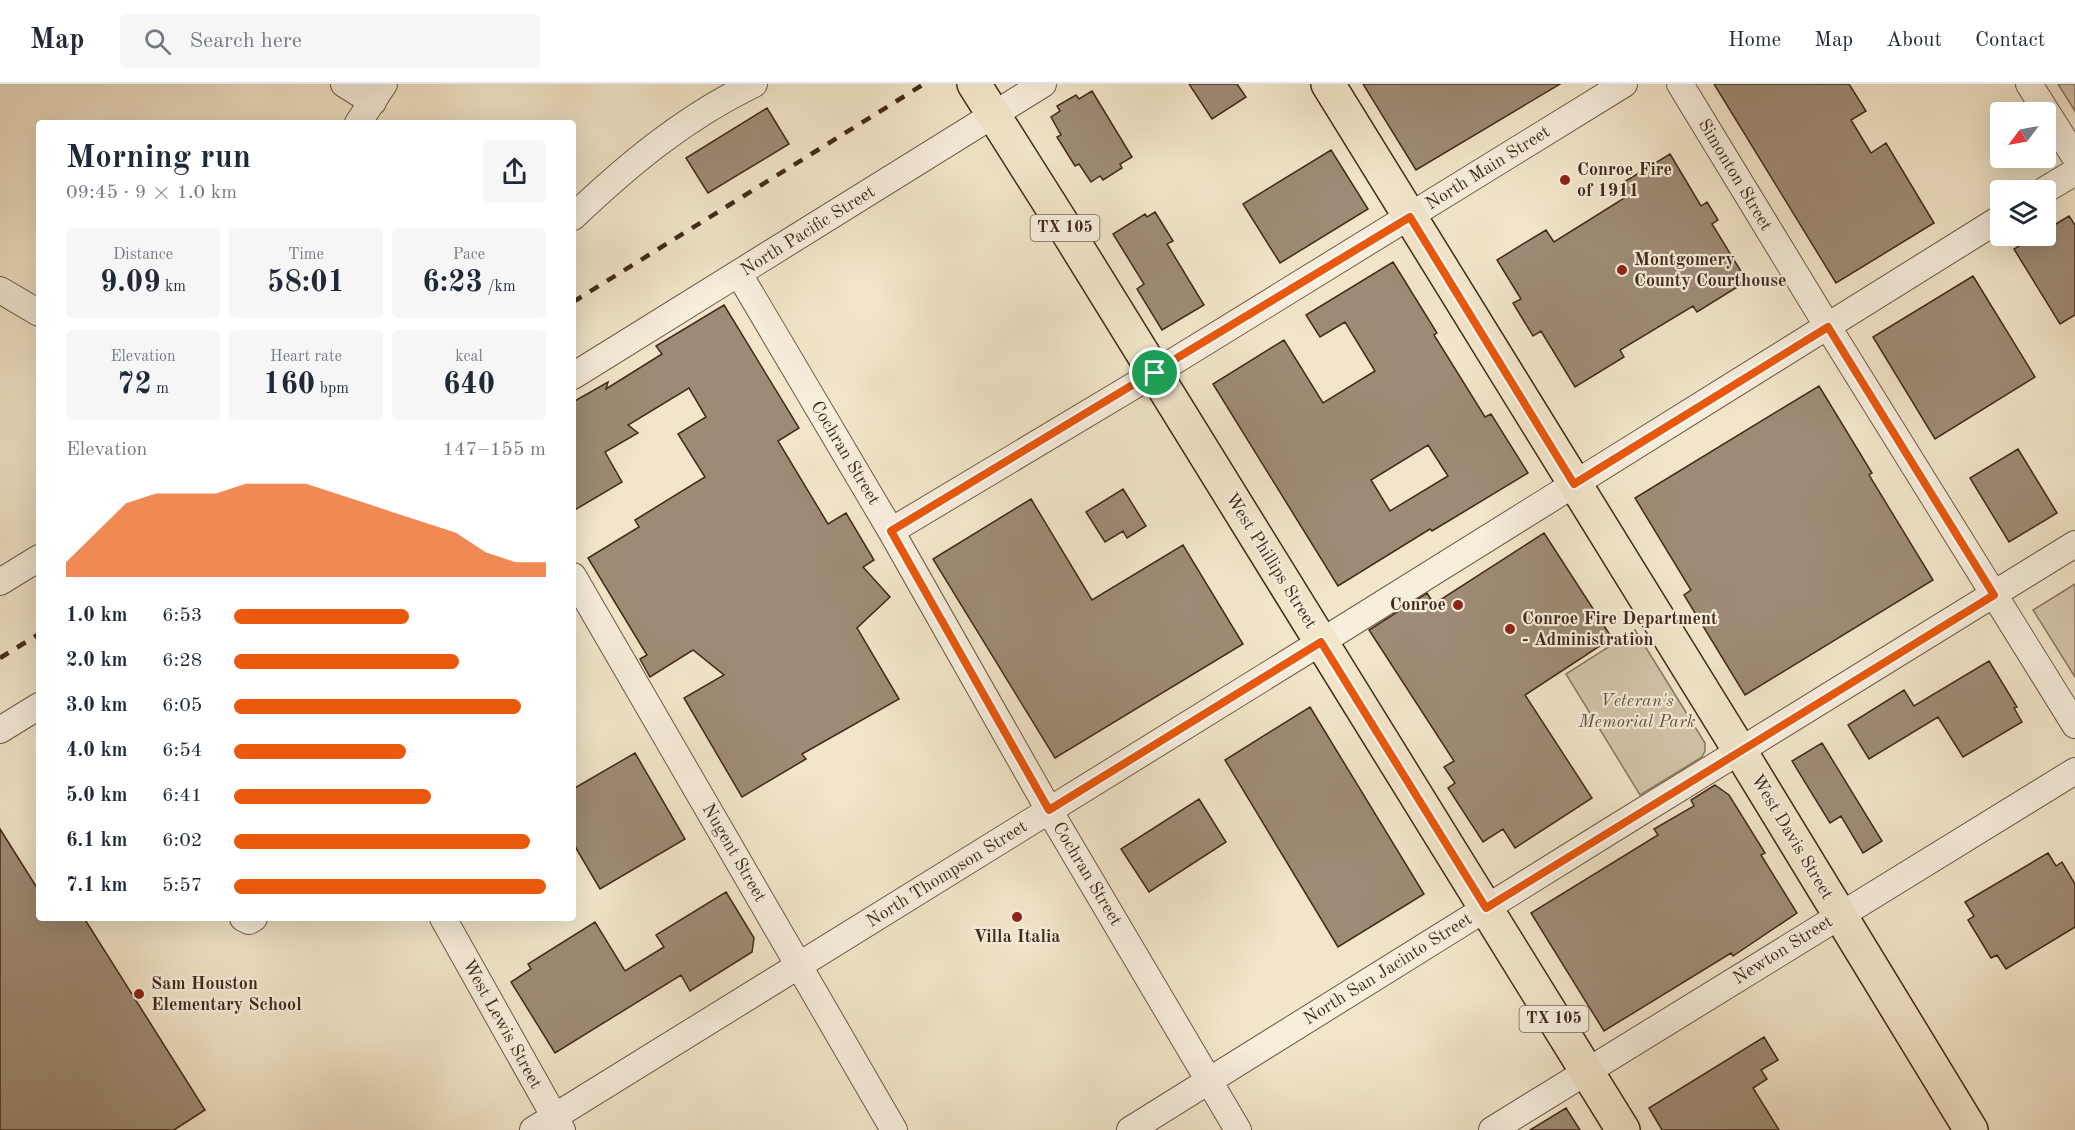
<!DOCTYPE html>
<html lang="en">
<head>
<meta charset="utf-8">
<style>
	:root { --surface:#fff; --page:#f6f6f7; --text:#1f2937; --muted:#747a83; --line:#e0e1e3; --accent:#ea580c }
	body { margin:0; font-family:"Old Standard TT",serif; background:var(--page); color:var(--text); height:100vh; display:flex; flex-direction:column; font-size:22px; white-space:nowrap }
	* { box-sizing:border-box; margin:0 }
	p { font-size:20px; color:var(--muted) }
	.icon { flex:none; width:33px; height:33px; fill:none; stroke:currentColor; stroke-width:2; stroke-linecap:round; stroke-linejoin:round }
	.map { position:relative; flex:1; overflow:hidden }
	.details { position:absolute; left:36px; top:36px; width:540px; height:801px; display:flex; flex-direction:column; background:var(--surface); border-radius:6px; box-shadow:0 6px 24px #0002 }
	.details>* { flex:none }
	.needle { width:39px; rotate:238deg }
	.fabs { position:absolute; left:1990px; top:18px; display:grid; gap:12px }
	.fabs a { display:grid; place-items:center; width:66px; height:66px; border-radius:6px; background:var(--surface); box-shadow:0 6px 24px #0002; font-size:30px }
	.pin { position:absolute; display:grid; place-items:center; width:51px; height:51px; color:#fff; margin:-26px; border:3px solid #fff; border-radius:50%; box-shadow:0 2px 6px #0007 }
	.round { display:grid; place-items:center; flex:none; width:63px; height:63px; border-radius:6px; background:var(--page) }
	.headline { display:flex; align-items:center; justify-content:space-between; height:102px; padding:0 30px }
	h1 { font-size:33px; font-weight:700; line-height:45px }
	.stats { display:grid; grid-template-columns:repeat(3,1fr); gap:9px; height:102px; padding:6px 30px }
	.stats div { display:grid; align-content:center; border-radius:6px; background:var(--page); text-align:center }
	.stats b { font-size:30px; font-weight:700 }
	.stats small { font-size:16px; font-weight:400 }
	.stats p { font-size:16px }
	.chart { height:168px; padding:12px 30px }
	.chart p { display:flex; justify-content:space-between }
	.chart svg { width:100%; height:108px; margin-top:6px; fill:var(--accent); opacity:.7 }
	ul { padding:0 30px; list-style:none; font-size:20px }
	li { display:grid; grid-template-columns:96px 72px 1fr; align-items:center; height:45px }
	li i { height:15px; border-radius:8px; background:var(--accent) }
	header { display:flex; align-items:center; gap:36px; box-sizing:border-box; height:84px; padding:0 30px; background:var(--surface); border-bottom:2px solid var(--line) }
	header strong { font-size:28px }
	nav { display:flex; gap:33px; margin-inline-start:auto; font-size:21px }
	.search { width:420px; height:54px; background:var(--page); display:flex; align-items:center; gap:15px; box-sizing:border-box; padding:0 21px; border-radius:6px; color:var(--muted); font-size:22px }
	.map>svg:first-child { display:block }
	.green { fill:#d4c5ab; stroke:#8b7762; stroke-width:1.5 }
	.building { fill:#9e8b75; stroke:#422919; stroke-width:1.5; fill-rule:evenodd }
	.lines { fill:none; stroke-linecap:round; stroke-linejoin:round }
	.minor-casing { stroke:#6e5845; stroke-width:28 }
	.major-casing { stroke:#422919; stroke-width:36 }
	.minor { stroke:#f7eedc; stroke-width:26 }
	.major { stroke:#f2e5c9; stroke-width:33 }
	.rail { stroke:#422919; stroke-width:4.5; stroke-dasharray:10 10; stroke-linecap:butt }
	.route-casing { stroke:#fff; stroke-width:12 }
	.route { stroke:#ea580c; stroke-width:8 }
	.poi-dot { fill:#8f2418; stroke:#f7eedc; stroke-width:2 }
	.labels { text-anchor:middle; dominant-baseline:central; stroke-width:4.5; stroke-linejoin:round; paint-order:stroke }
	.shield { fill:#f7eedc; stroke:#786454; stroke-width:1.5 }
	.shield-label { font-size:16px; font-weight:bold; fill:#422919 }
	.street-label { font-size:18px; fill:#422919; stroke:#f7eedc }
	.poi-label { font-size:18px; font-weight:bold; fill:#422919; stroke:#f7eedc; text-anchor:start }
	.park-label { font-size:18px; font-style:italic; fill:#66503e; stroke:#f7eedc }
</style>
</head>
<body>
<header>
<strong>Map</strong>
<div class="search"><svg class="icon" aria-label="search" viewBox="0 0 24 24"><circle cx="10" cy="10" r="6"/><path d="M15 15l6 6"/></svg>Search here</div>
<nav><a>Home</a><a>Map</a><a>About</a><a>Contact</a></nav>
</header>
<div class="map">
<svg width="2075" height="1046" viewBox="0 0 2075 1046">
	<rect width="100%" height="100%" fill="#f2e5c9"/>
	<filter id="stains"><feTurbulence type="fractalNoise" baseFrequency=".00333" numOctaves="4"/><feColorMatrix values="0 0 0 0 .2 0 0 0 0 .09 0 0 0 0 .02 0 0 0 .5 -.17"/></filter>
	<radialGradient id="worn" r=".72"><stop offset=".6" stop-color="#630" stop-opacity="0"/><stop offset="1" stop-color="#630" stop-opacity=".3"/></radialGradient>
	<path class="green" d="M 2058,0 L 2075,0 L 2075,27 Z
		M 2075,500 L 2075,593 L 2033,526 Z
		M 1635,546 L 1705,659 L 1705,667 L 1702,673 L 1640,711 L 1566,590 Z"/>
	<path class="building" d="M 1189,0 L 1237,0 L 1246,13 L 1212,35 Z
		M 1363,0 L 1560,0 L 1416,86 Z
		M 1714,0 L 1849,0 L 1866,27 L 1851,36 L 1871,69 L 1886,59 L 1934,139 L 1836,199 Z
		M 1092,7 L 1132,73 L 1120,80 L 1122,84 L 1103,96 L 1100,92 L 1091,98 L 1079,80 L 1075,82 L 1057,53 L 1061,51 L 1051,33 L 1060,27 L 1057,22 L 1076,11 L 1079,15 Z
		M 767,24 L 789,60 L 708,109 L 686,74 Z
		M 1331,66 L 1368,125 L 1280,179 L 1243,120 Z
		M 1670,70 L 1701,122 L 1707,118 L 1718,136 L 1712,140 L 1747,197 L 1697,228 L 1693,222 L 1620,266 L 1624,273 L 1575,303 L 1541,247 L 1533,252 L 1513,219 L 1521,215 L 1497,176 L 1546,146 L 1554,158 L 1626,113 L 1619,101 Z
		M 1155,128 L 1173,157 L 1167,160 L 1204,221 L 1162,246 L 1137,205 L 1144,200 L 1113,150 L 1145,130 L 1147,133 Z
		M 2069,132 L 2075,141 L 2075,231 L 2060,240 L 2014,165 L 2036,152 L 2046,152 L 2046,146 Z
		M 1393,178 L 1437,249 L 1434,251 L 1485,333 L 1491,330 L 1528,389 L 1432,447 L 1430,445 L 1338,502 L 1213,300 L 1284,256 L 1323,319 L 1375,287 L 1345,238 L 1320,253 L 1306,231 ZM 1428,361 L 1448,392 L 1390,427 L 1371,396 Z
		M 1973,192 L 2035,293 L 1935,355 L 1873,253 Z
		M 724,221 L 799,344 L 778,357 L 828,440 L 846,429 L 874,476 L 863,483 L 890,513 L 857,544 L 899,615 L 802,670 L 806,675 L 742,713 L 684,614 L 724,591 L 693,566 L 650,593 L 640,575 L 647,571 L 588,474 L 639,443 L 635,436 L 705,393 L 678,350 L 706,333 L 689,304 L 628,341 L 638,349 L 605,368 L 622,398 L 573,427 L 573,318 L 608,298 L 606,305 L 662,270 L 656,262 Z
		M 1819,302 L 1872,389 L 1869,391 L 1933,496 L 1745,611 L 1684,511 L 1691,506 L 1635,414 Z
		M 2018,365 L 2057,429 L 2009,458 L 1970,394 Z
		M 1123,405 L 1146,442 L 1127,454 L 1123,447 L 1105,458 L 1086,428 Z
		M 1031,415 L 1092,516 L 1183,461 L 1243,560 L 1055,674 L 933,475 Z
		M 1544,449 L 1612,554 L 1525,611 L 1592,714 L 1515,764 L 1503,745 L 1483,758 L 1448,704 L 1455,699 L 1444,683 L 1454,677 L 1369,546 L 1427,509 L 1434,520 Z
		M 1989,577 L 2017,623 L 2014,624 L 2022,638 L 1963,673 L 1938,633 L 1869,675 L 1848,641 L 1904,606 L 1914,622 Z
		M 1310,623 L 1424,810 L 1338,863 L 1225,676 Z
		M 1822,659 L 1882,757 L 1863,769 L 1841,732 L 1830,739 L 1792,677 Z
		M 635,669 L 685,755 L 600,805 L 573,759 L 573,705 Z
		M 1715,701 L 1729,711 L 1765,769 L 1761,771 L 1797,829 L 1733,872 L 1731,869 L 1604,947 L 1531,829 L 1658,751 L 1654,745 L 1694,722 L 1691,716 Z
		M 1199,715 L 1226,758 L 1149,808 L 1121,765 Z
		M 0,745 L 39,807 L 39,834 L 84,834 L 205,1026 L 174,1046 L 0,1046 Z
		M 2048,769 L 2056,782 L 2062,778 L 2075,800 L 2075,843 L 2006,885 L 1997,871 L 1991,874 L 1968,836 L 1974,832 L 1965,818 Z
		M 726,808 L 754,854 L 752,868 L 690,907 L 681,891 L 555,969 L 511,898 L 531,885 L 528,880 L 595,838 L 625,887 L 664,863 L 656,851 Z
		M 1764,953 L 1778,976 L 1761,986 L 1767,995 L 1753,1004 L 1779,1046 L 1662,1046 L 1649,1024 Z
		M 1566,1024 L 1580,1046 L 1530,1046 Z"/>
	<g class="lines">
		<defs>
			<path id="minor" d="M 344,0 L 373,18
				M 1680,0 L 1828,243 L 2075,641
				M 2029,0 L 2075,73
				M 358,39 L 384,0
				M 2045,106 L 2075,88
				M 573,133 C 629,80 684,34 754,0
				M 739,190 L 891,447 L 1049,726 L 1238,1046
				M 0,206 L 39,229
				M 573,292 L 1043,0
				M 891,447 L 1155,289 L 1624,0
				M 573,492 L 894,1046
				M 0,498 L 39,474
				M 0,646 L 39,622
				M 243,834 L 249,837 L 254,834
				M 443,834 L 562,1046
				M 533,1046 L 1321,558 L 2001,134
				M 1130,1046 L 1610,747 L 2075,460
				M 1492,1046 L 2075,687"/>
			<path id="major" d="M 974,0 L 1072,155 L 1623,1046
				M 1328,0 L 1740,667 L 1971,1046"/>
		</defs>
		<use href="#minor" class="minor-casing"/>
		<use href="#major" class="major-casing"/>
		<use href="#minor" class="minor"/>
		<use href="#major" class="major"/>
		<path class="rail" d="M 573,218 L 924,0
			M 0,574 L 39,550"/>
	</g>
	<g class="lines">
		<defs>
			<path id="route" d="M 1410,133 L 1574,400 L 1828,243 L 1994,511 L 1486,824 L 1321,558 L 1049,726 L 891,447 Z"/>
		</defs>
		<use href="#route" class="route-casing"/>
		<use href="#route" class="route"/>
	</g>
	<g class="poi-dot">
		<circle cx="1565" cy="96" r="6"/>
		<circle cx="1622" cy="186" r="6"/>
		<circle cx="1458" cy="521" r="6"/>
		<circle cx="1510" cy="545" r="6"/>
		<circle cx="1017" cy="833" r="6"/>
		<circle cx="139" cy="910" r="6"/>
	</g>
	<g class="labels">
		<g class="shield">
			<rect x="1030.5" y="131" width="69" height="26" rx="4.5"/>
			<rect x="1519.5" y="922" width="69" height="26" rx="4.5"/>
		</g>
		<g class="shield-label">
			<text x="1065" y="144">TX 105</text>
			<text x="1554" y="935">TX 105</text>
		</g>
		<g class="street-label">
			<text transform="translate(1488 84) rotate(-32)">North Main Street</text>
			<text transform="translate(1735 91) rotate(59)">Simonton Street</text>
			<text transform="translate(808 147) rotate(-32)">North Pacific Street</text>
			<text transform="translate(845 369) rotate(59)">Cochran Street</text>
			<text transform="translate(1271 477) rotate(58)">West Phillips Street</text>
			<text transform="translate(1792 753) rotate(59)">West Davis Street</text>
			<text transform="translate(734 769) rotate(60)">Nugent Street</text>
			<text transform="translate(947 790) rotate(-32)">North Thompson Street</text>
			<text transform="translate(1087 790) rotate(59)">Cochran Street</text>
			<text transform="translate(1783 866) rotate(-32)">Newton Street</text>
			<text transform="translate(1388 885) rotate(-32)">North San Jacinto Street</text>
			<text transform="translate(502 940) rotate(61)">West Lewis Street</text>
		</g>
		<g class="poi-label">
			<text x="1577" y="86">Conroe Fire<tspan x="1577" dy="21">of 1911</tspan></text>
			<text x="1634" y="176">Montgomery<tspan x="1634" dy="21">County Courthouse</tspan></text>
			<text x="1446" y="521" text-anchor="end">Conroe</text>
			<text x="1522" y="535">Conroe Fire Department<tspan x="1522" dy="21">- Administration</tspan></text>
			<text x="1017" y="853" text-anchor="middle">Villa Italia</text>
			<text x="151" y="900">Sam Houston<tspan x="151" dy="21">Elementary School</tspan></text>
		</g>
		<g class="park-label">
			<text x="1637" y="617">Veteran's<tspan x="1637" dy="21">Memorial Park</tspan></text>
		</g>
	</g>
	<rect width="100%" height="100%" filter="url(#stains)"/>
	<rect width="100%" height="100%" fill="url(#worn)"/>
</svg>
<div class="fabs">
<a><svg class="needle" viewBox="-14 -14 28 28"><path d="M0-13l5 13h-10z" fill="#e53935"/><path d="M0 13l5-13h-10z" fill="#747a83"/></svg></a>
<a><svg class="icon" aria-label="layers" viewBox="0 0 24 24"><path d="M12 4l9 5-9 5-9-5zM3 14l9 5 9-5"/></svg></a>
</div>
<div class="pin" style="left:1155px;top:289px;background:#1e9e55"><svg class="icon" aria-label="arrive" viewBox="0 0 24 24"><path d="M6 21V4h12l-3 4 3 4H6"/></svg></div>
<section class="details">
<div class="headline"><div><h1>Morning run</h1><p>09:45 · 9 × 1.0 km</p></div><a class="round"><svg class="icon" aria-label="share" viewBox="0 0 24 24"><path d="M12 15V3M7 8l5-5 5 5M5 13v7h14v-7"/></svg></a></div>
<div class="stats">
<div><p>Distance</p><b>9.09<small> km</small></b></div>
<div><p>Time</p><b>58:01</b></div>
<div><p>Pace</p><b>6:23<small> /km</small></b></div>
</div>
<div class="stats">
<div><p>Elevation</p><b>72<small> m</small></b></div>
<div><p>Heart rate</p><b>160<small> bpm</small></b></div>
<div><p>kcal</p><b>640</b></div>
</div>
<div class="chart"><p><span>Elevation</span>147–155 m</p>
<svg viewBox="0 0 160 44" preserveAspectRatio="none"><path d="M0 44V38L10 26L20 14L30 10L40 10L50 10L60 6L70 6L80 6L90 10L100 14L110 18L120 22L130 26L140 34L150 38L160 38V44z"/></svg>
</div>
<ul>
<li><b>1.0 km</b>6:53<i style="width:56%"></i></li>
<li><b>2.0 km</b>6:28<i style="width:72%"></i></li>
<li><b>3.0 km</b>6:05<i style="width:92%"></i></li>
<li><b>4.0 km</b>6:54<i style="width:55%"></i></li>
<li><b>5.0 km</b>6:41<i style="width:63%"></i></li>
<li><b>6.1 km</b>6:02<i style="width:95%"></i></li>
<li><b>7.1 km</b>5:57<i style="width:100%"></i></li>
</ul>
</section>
</div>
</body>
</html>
